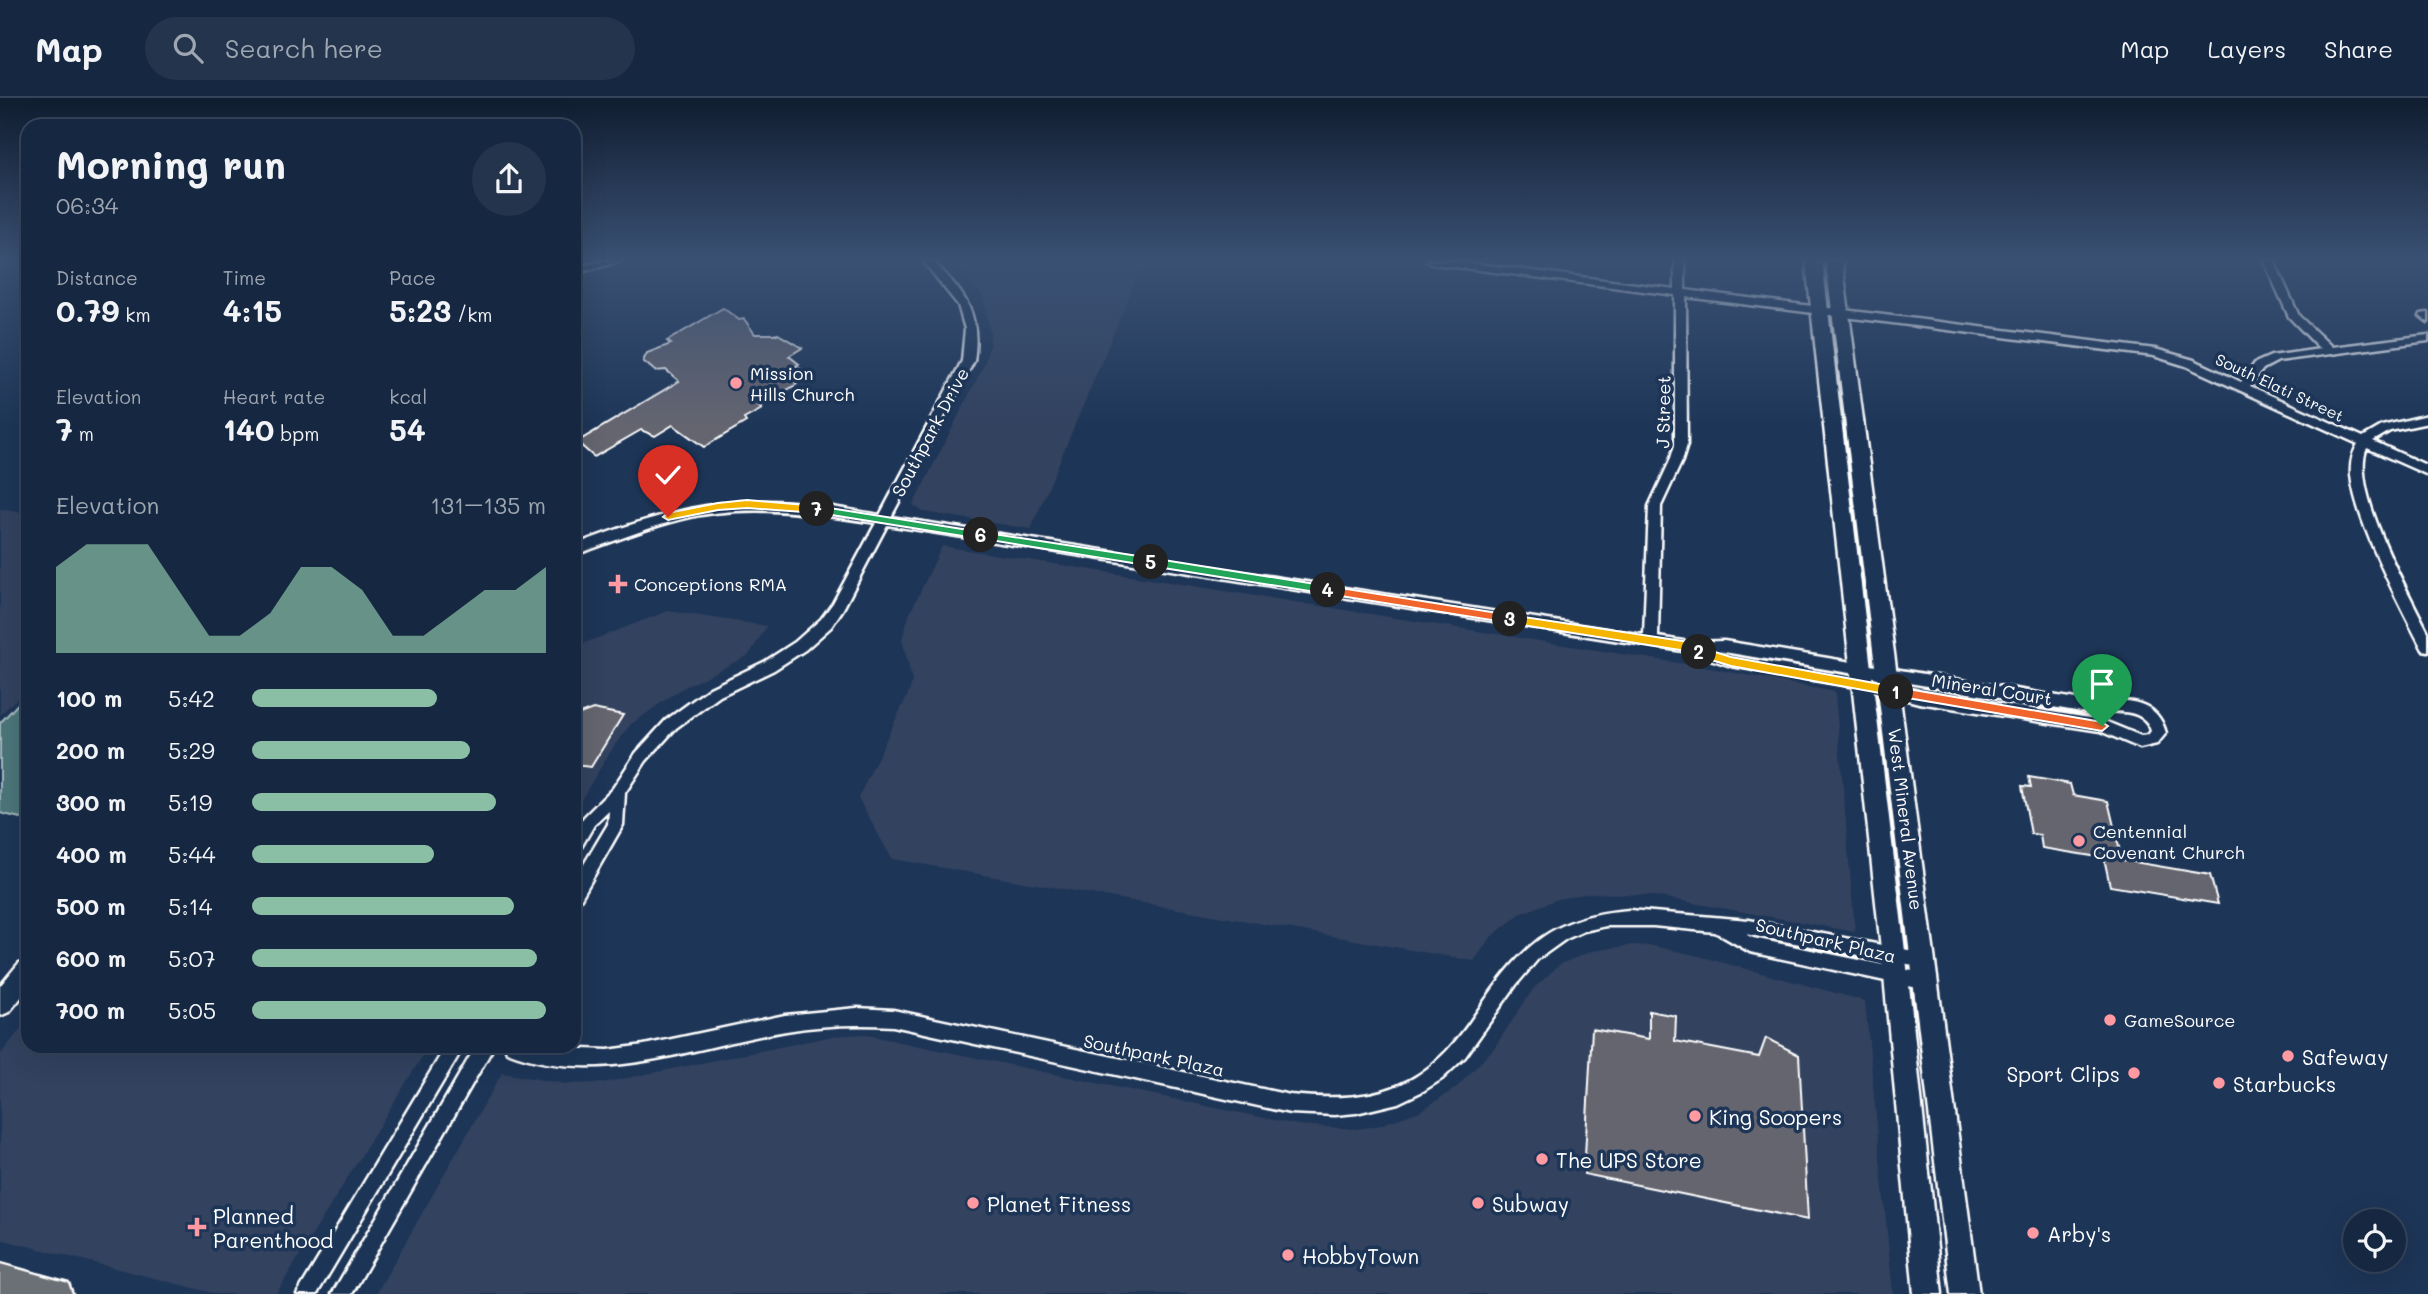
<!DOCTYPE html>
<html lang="en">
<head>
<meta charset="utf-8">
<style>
	:root { --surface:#162841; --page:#23344c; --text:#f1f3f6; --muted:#9ea6b1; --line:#35445a; --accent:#8abfa5 }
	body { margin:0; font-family:Mali,sans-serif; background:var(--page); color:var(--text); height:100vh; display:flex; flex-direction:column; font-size:26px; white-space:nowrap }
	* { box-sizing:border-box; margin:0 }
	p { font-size:23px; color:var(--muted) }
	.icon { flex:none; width:38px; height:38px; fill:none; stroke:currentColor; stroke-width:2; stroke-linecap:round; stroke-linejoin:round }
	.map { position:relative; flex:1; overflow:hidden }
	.side { position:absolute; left:21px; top:21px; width:560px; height:934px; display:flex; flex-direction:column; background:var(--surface); border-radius:21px; box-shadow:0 7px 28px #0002,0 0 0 2px var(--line) }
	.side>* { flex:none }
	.buttons { position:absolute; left:2343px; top:1111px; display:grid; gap:14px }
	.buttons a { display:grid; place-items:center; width:63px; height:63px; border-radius:50%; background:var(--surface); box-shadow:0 7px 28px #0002,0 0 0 2px var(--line); font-size:35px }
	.pin { position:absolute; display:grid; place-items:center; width:60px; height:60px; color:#fff; margin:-72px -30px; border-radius:50% 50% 50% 0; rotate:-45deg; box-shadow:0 0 7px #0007 }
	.pin .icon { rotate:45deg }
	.km { position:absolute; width:35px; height:35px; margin:-18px; border-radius:50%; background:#222; color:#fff; font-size:19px; line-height:35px; text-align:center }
	.round { display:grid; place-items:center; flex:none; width:74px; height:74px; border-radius:37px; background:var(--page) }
	.overview { display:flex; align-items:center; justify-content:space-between; height:119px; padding:0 35px }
	h1 { font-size:38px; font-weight:700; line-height:52px }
	.metrics { display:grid; grid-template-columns:repeat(3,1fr); gap:10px; height:119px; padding:7px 35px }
	.metrics div { display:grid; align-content:center }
	.metrics b { font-size:30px; font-weight:700 }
	.metrics small { font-size:19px; font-weight:400 }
	.metrics p { font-size:19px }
	.chart { height:196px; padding:14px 35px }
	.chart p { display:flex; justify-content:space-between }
	.chart svg { width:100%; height:126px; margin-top:7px; fill:var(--accent); opacity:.7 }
	ul { padding:0 35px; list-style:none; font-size:23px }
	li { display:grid; grid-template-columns:112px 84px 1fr; align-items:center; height:52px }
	li i { height:18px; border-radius:9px; background:var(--accent) }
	header { display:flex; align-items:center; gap:42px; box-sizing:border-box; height:98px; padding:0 35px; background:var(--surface); border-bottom:2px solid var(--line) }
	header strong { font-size:33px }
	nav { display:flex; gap:38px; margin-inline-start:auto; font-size:24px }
	.search { width:490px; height:63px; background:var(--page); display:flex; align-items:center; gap:18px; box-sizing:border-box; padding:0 24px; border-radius:38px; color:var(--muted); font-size:26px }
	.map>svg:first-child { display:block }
	.built { fill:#33435e }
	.green { fill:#4b7479; stroke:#a5babc; stroke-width:2 }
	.building { fill:#65656f; stroke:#fff; stroke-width:2 }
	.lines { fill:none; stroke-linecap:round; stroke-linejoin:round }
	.minor-casing { stroke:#fff; stroke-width:5 }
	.secondary-casing { stroke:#fff; stroke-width:5 }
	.primary-casing { stroke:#fff; stroke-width:5 }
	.minor { fill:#1d3557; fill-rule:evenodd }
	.secondary { fill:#1d3557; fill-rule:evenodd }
	.primary { fill:#6a7074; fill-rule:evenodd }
	.split-1 { fill:#f0652b; stroke:#fff; stroke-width:2 }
	.split-2 { fill:#f5b400; stroke:#fff; stroke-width:2 }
	.split-3 { fill:#f5b400; stroke:#fff; stroke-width:2 }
	.split-4 { fill:#f0652b; stroke:#fff; stroke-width:2 }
	.split-5 { fill:#22a559; stroke:#fff; stroke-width:2 }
	.split-6 { fill:#22a559; stroke:#fff; stroke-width:2 }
	.split-7 { fill:#22a559; stroke:#fff; stroke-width:2 }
	.split-8 { fill:#f5b400; stroke:#fff; stroke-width:2 }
	.poi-dot { fill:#ff9aa2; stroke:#1d3557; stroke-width:2.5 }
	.labels { text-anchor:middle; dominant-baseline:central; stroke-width:7; stroke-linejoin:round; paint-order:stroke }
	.far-street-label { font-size:16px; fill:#fff; stroke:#1d3557 }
	.poi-label { font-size:18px; fill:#fff; stroke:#1d3557; text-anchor:start }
	.street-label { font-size:18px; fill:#fff; stroke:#1d3557 }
	.near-poi-label { font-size:21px; fill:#fff; stroke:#1d3557; text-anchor:start }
</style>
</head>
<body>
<header>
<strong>Map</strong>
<div class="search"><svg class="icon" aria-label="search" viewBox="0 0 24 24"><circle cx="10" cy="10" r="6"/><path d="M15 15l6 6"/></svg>Search here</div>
<nav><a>Map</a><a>Layers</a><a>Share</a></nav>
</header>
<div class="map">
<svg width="2428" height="1196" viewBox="0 0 2428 1196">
	<rect width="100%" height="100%" fill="#1d3557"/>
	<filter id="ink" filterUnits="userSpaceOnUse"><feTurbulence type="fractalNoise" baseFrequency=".0143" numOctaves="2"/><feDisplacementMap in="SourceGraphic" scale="14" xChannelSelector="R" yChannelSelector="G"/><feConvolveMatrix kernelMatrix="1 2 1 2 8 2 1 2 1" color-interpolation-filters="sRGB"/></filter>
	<g filter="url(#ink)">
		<path class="built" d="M 953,163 L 1144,163 L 1031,431 L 923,414 L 913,407 L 984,267 L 990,246 L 990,235 L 983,199 Z
			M 0,411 L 28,416 L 28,589 L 0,617 Z
			M 942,448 L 1710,570 L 1835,594 L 1855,834 L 1648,797 L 1590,795 L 1558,801 L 1520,816 L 1492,838 L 1474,863 L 892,761 L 858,700 L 909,594 L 912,583 L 902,541 L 909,517 Z
			M 668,513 L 767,528 L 749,557 L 681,591 L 630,627 L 614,648 L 574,713 L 574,549 Z
			M 1633,847 L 1653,848 L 1695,857 L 1865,903 L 1893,1196 L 376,1196 L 502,975 L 567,986 L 603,985 L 833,938 L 862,936 L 1298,1027 L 1356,1031 L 1377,1028 L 1420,1013 L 1456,990 L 1494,950 L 1533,891 L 1560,866 L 1592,853 Z
			M 28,922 L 28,948 L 428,949 L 276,1196 L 217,1196 L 0,1141 L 0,957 Z"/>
		<path class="green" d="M 28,595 L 28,722 L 0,715 L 0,625 Z"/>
		<path class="building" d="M 723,210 L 739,222 L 744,221 L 755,236 L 778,236 L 802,250 L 789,258 L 799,266 L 796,268 L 805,274 L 795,284 L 797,286 L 759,309 L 762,311 L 744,321 L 746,324 L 704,349 L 673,327 L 655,338 L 641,332 L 594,359 L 577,344 L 679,283 L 666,272 L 655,273 L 643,263 L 647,255 L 671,246 L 667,243 Z
			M 593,611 L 623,617 L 591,669 L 574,667 L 574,618 Z
			M 2029,679 L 2070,686 L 2073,697 L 2108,703 L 2122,762 L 2210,777 L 2218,806 L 2110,788 L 2104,760 L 2042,750 L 2040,737 L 2031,736 L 2022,688 L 2031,689 Z
			M 1649,913 L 1676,918 L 1675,943 L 1759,959 L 1766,940 L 1799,957 L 1808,1122 L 1584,1076 L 1592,931 L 1649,941 Z"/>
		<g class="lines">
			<defs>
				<path id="minor" d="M 604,163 L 621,163 L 574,176 L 574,170 Z
					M 923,163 L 933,163 C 965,196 981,215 974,263 L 891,419 L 1644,537 L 1649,408 L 1670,363 L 1675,347 L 1675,197 L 1432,166 L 1427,163 L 1454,163 L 1675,191 L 1675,163 L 1685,163 L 1685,192 L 2155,251 L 2194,262 L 2241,284 L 2255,265 L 2271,258 L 2320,251 L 2289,219 L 2264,163 L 2274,163 L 2299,218 L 2332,249 L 2428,237 L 2428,243 L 2278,263 L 2263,271 L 2250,288 L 2363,339 L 2382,328 L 2428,317 L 2428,325 L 2390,333 L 2373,343 L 2428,368 L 2428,377 L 2367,350 C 2349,390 2409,495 2428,534 L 2428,553 L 2423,552 C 2400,508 2356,425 2351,377 C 2350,365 2352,356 2358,346 L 2186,268 L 2154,258 L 1686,199 L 1687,347 L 1682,363 L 1661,408 L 1658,539 L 1689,544 L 1724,543 L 2082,602 C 2115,604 2155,594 2166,635 L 2157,646 L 2140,650 L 2100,633 L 1919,605 L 1861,590 L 1731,568 L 1689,554 L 887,427 L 843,511 L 831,529 L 805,552 L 774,572 L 720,598 L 676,630 L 646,663 L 625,695 L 623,727 L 580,802 L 574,804 L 574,783 L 608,726 L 609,713 L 594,727 L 579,753 L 574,755 L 574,734 L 584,719 L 613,690 L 636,655 L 666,622 L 710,590 L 764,564 L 795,544 L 821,521 L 833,505 L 876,425 C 810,415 748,405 682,421 C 645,430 610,445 574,457 L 574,447 C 637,423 700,402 768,403 C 805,403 843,411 880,417 L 962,263 L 965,231 L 958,207 ZM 1718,553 L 2082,614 C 2104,615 2144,606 2151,633 L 2148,637 L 2141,638 L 2102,622 L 1919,593 L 1861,580 L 1731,558 Z
					M 2428,215 L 2428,224 L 2420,218 L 2421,216 Z
					M 1629,812 L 1749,822 L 1924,855 L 1930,857 L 1932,862 L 1930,867 L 1924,869 L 1745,836 L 1753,840 L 1927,876 L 1933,879 L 1935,884 L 1933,889 L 1927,892 L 1750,854 L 1715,834 L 1653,828 L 1606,828 L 1584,833 L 1566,841 L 1538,861 L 1516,887 L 1465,959 L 1442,981 L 1423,993 L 1398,1005 L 1356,1015 L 1335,1017 L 1290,1015 L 893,928 C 857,926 822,927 786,933 C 695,948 599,990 507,954 L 505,948 L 608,952 L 644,947 L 785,917 L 857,910 L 893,912 L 1290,997 C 1331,1001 1373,1002 1410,982 C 1439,966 1459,941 1477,914 C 1520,851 1549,818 1629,812 Z
					M 446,948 L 464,948 L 317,1196 L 297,1196 Z
					M 476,948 L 494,948 L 352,1196 L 332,1196 Z"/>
				<path id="secondary" d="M 1806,163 L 1822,163 L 1908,878 L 1942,1196 L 1914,1196 L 1884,878 Z
					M 1826,163 L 1842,163 L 1979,1196 L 1951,1196 Z
					M 28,862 L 28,891 L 9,914 L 0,918 L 0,888 L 19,865 Z"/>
				<path id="primary" d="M 0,1166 L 68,1185 L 72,1196 L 0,1196 Z"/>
			</defs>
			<use href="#minor" class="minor-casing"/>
			<use href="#secondary" class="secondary-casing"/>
			<use href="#primary" class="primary-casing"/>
			<use href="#minor" class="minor"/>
			<use href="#secondary" class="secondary"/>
			<use href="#primary" class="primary"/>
		</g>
	</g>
	<linearGradient id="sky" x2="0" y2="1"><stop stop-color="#101d30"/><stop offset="0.49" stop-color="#3a5174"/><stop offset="1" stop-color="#3a5174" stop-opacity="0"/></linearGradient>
	<rect width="2428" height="330" fill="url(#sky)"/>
	<path class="split-1" d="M 1896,589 L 2102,624 L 2108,628 L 2102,633 L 1896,598 L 1890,594 Z"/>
	<path class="split-2" d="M 1699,549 L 1731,559 L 1896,589 L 1901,594 L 1896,598 L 1731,568 L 1695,557 L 1695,551 Z"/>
	<path class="split-3" d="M 1510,517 L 1689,544 L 1704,554 L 1699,558 L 1686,553 L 1510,525 L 1505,521 Z"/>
	<path class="split-4" d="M 1328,488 L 1510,517 L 1516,521 L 1510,525 L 1328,496 L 1322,492 Z"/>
	<path class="split-5" d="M 1151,460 L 1328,488 L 1333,492 L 1328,496 L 1151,468 L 1146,464 Z"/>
	<path class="split-6" d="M 981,434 L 1151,460 L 1157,464 L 1151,468 L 978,440 L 978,435 Z"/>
	<path class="split-7" d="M 817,408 L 981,434 L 986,437 L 981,441 L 813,414 L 812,411 Z"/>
	<path class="split-8" d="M 747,402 L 817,408 L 822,411 L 817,415 L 747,410 L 718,412 L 668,422 L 663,419 L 668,415 L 718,405 Z"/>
	<g class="poi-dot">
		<circle cx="736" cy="285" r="7"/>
		<path d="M614.5 475.5h7v7h7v7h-7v7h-7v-7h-7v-7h7z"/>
		<circle cx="2079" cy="743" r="7"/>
		<circle cx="2110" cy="922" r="7"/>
		<circle cx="2288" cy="958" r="7"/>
		<circle cx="2134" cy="975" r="7"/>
		<circle cx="2219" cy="985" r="7"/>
		<circle cx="1695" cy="1018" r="7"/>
		<circle cx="1542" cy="1061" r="7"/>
		<circle cx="973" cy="1105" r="7"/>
		<circle cx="1478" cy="1105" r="7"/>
		<path d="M193.5 1118.5h7v7h7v7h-7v7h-7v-7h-7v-7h7z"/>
		<circle cx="2033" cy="1135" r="7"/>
		<circle cx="1288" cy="1157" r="7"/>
	</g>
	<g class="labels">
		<g class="far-street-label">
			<text transform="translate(2280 289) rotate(25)">South Elati Street</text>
		</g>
		<g class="poi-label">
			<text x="750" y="275">Mission<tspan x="750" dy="21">Hills Church</tspan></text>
			<text x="634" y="486">Conceptions RMA</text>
			<text x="2093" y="733">Centennial<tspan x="2093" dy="21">Covenant Church</tspan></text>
			<text x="2124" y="922">GameSource</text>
		</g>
		<g class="street-label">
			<text transform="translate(1663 314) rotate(-89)">J Street</text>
			<text transform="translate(930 334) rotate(-62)">Southpark Drive</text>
			<text transform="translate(1992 591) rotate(9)">Mineral Court</text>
			<text transform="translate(1906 721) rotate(83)">West Mineral Avenue</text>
			<text transform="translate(1826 842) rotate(13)">Southpark Plaza</text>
			<text transform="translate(1154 957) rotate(12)">Southpark Plaza</text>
		</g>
		<g class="near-poi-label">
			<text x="2302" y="958">Safeway</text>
			<text x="2120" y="975" text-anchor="end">Sport Clips</text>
			<text x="2233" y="985">Starbucks</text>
			<text x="1709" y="1018">King Soopers</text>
			<text x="1556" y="1061">The UPS Store</text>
			<text x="987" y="1105">Planet Fitness</text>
			<text x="1492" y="1105">Subway</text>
			<text x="213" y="1117">Planned<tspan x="213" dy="24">Parenthood</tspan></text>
			<text x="2047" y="1135">Arby's</text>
			<text x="1302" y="1157">HobbyTown</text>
		</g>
	</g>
</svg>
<div class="buttons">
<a><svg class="icon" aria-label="locate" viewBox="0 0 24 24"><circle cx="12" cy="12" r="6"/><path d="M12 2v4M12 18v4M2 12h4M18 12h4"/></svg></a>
</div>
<div class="pin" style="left:2102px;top:628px;background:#1e9e55"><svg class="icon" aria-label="arrive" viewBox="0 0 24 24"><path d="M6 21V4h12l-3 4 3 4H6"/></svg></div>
<div class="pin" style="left:668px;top:419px;background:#d93025"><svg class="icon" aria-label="check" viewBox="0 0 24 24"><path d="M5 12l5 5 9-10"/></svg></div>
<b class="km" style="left:1896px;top:594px">1</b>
<b class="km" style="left:1699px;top:554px">2</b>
<b class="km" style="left:1510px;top:521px">3</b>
<b class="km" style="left:1328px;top:492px">4</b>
<b class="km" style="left:1151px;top:464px">5</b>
<b class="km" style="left:981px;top:437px">6</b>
<b class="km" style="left:817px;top:411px">7</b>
<section class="side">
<div class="overview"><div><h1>Morning run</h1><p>06:34</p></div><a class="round"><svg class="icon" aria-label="share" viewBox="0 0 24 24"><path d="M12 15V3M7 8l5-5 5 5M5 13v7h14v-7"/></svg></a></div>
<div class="metrics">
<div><p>Distance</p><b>0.79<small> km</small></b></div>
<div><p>Time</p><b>4:15</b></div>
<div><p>Pace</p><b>5:23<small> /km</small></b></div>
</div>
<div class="metrics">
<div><p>Elevation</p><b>7<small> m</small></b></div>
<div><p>Heart rate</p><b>140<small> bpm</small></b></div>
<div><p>kcal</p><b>54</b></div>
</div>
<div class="chart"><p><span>Elevation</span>131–135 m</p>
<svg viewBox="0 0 160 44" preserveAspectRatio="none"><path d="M0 44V14L10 6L20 6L30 6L40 22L50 38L60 38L70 30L80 14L90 14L100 22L110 38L120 38L130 30L140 22L150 22L160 14V44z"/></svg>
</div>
<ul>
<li><b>100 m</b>5:42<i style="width:63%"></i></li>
<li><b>200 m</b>5:29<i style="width:74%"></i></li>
<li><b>300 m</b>5:19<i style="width:83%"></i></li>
<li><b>400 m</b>5:44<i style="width:62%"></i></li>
<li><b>500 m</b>5:14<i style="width:89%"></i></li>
<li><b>600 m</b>5:07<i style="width:97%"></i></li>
<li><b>700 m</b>5:05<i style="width:100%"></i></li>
</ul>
</section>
</div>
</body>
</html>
